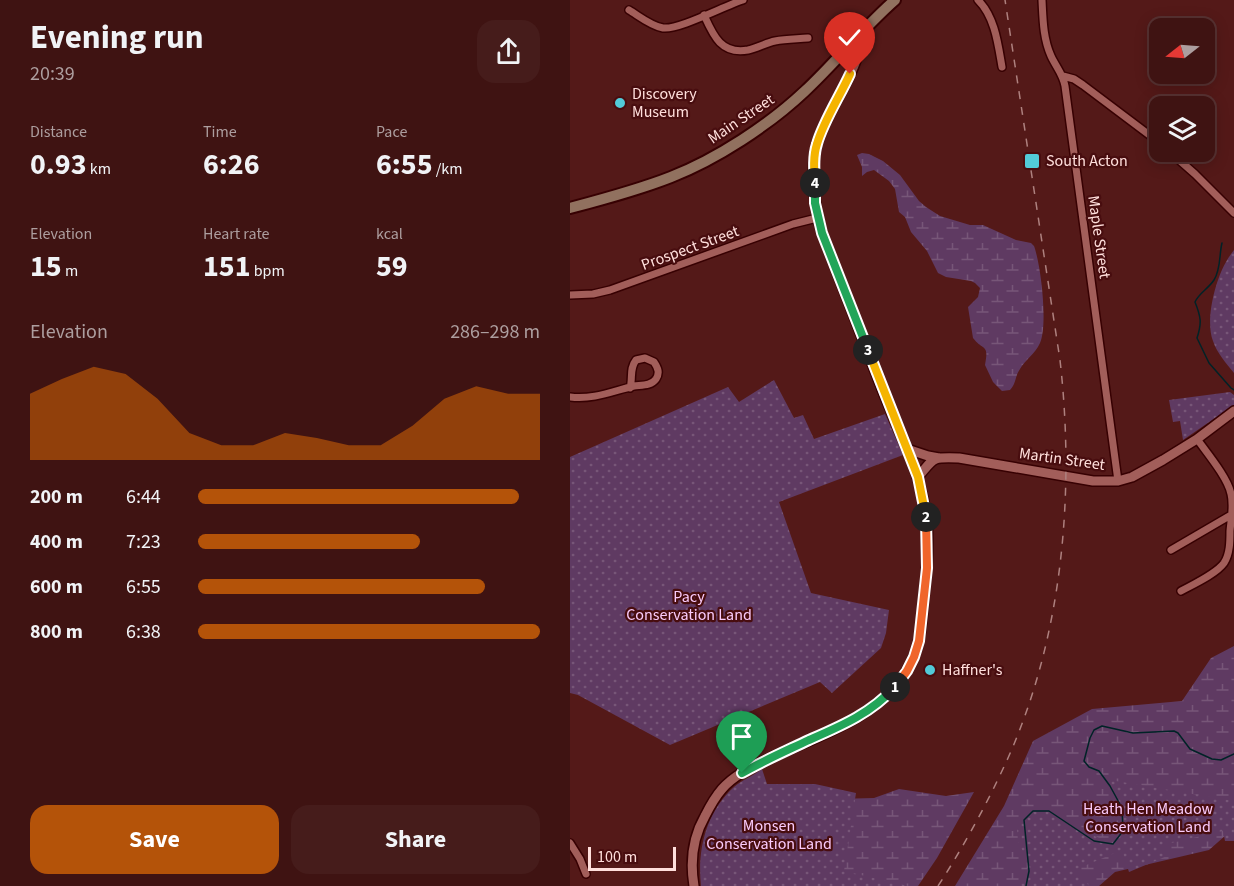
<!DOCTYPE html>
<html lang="en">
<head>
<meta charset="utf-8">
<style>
	:root { --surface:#3f1312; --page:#461c1b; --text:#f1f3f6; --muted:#ad9e9f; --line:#583232; --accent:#b45309 }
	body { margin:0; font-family:"Source Sans 3",sans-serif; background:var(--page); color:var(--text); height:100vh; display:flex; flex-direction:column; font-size:22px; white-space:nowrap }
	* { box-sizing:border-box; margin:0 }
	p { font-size:20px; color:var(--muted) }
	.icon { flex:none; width:33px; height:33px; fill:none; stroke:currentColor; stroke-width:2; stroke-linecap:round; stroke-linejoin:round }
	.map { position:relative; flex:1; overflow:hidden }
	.drawer { display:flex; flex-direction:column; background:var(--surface); width:570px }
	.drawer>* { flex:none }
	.needle { width:39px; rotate:253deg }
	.buttons { position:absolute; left:579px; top:18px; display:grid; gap:12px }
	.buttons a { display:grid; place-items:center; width:66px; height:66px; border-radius:12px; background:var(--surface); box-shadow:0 3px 15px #0003,0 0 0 2px var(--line); font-size:30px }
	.scale { position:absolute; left:18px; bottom:15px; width:88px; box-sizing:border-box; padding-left:6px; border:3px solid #ffdfdc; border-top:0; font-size:16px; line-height:21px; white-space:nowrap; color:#ffdfdc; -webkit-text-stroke:4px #480d0f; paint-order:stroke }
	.pin { position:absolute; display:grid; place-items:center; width:51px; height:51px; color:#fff; margin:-62px -26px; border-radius:50% 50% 50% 0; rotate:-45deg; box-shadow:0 0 6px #0007 }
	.pin .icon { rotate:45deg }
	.km { position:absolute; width:30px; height:30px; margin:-15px; border-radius:50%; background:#222; color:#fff; font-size:16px; line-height:30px; text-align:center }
	.round { display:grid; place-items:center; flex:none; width:63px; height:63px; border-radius:18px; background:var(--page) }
	.overview { display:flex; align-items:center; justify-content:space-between; height:102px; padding:0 30px }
	h1 { font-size:33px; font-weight:700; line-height:45px }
	.metrics { display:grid; grid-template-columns:repeat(3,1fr); gap:9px; height:102px; padding:6px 30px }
	.metrics div { display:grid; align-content:center }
	.metrics b { font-size:30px; font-weight:700 }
	.metrics small { font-size:16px; font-weight:400 }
	.metrics p { font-size:16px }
	.chart { height:168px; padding:12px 30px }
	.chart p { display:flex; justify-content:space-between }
	.chart svg { width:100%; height:108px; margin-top:6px; fill:var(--accent); opacity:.7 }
	.cta { display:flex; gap:12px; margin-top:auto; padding:12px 30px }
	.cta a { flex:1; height:69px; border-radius:18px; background:var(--accent); color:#fff; font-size:24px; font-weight:700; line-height:69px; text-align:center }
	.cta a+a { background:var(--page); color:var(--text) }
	ul { padding:0 30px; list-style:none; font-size:20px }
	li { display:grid; grid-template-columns:96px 72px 1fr; align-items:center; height:45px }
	li i { height:15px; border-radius:8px; background:var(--accent) }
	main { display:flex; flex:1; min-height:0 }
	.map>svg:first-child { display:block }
	.wetland { fill:url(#wetland-marsh) }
	.park { fill:url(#park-dots) }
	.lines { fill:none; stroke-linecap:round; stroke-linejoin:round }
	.stream { stroke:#002327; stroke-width:1.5 }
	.minor-casing { stroke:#370002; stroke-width:10 }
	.tertiary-casing { stroke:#370002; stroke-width:12 }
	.secondary-casing { stroke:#370002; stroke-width:14 }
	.minor { stroke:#a25e5a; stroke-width:7 }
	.tertiary { stroke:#a25e5a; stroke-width:9 }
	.secondary { stroke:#91715f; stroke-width:10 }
	.rail { stroke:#ae817f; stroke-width:1.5; stroke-dasharray:8 8; stroke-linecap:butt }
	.split-1-casing { stroke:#fff; stroke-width:12 }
	.split-2-casing { stroke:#fff; stroke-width:12 }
	.split-3-casing { stroke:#fff; stroke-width:12 }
	.split-4-casing { stroke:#fff; stroke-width:12 }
	.split-5-casing { stroke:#fff; stroke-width:12 }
	.split-1 { stroke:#22a559; stroke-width:8 }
	.split-2 { stroke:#f0652b; stroke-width:8 }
	.split-3 { stroke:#f5b400; stroke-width:8 }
	.split-4 { stroke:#22a559; stroke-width:8 }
	.split-5 { stroke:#f5b400; stroke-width:8 }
	.poi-dot { fill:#52cbd8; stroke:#480d0f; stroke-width:2 }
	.labels { text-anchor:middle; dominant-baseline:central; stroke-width:4.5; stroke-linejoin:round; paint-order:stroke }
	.poi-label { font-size:16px; fill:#ffdfdc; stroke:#480d0f; text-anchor:start }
	.street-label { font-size:16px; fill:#ffdfdc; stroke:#480d0f }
	.park-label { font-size:16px; fill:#facbfc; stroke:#480d0f }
</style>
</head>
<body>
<main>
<section class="drawer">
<div class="overview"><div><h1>Evening run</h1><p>20:39</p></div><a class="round"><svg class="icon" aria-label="share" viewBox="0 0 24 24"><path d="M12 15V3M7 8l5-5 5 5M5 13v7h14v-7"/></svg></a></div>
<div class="metrics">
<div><p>Distance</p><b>0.93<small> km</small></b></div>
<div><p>Time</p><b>6:26</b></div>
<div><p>Pace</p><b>6:55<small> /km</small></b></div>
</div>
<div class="metrics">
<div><p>Elevation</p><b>15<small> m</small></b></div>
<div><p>Heart rate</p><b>151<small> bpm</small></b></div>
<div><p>kcal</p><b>59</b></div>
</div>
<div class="chart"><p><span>Elevation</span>286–298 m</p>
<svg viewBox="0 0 160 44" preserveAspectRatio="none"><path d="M0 44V17L10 11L20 6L30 9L40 19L50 33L60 38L70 38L80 33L90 35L100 38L110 38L120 30L130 19L140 14L150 17L160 17V44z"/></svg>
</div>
<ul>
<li><b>200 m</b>6:44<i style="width:94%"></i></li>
<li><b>400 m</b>7:23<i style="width:65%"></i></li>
<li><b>600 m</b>6:55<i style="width:84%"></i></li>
<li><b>800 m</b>6:38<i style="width:100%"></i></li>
</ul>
<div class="cta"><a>Save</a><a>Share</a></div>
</section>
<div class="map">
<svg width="664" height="886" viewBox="0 0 664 886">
	<defs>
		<pattern id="wetland-marsh" width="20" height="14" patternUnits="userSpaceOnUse" patternTransform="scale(1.5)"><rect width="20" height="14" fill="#5f3a62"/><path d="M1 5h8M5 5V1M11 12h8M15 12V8" fill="none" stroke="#775678"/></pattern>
		<pattern id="park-dots" width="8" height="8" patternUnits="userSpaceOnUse" patternTransform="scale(1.5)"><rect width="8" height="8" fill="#5f3a62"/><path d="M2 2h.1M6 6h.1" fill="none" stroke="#775678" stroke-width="1.8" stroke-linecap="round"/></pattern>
	</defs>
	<rect width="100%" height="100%" fill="#541918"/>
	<path class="wetland" d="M 292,153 L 299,154 L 313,161 L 330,175 L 349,201 L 356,207 L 370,216 L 400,225 L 413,225 L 446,240 L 461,243 L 464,246 C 471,265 478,325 470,343 C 465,354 455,360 450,369 C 445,376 446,384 440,390 L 432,391 L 423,382 L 415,365 C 419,343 414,352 403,338 L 398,307 L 408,297 L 410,288 L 405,283 L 401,281 L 376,277 L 368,273 L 357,251 L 341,232 L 335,217 L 329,212 L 325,189 L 319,181 L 304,170 L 297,172 L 292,176 L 292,167 L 287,155 Z
		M 664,646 L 664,828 L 639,850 L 545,872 L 529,886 L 385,886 L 434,806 L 463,741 L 522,709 L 612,701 L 641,658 Z
		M 329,789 L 376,796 L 404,792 L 367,858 L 348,886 L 146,886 L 266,799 L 304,798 Z"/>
	<path class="park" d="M 664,250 L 664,373 C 656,363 647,353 643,341 C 635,321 645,281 656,262 C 658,258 661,254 664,250 Z
		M 204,380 L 224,418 L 233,415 L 244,439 L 315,414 L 333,455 L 209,502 L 241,593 L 319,610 L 316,633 L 311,648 L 262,693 L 250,682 L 100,745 L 8,695 L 0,693 L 0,457 L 158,387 L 169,402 Z
		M 660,392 L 664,395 L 664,405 L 613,440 L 610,421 L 603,422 L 599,400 Z
		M 192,769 L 197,784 L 245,784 L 286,793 L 274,871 L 338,886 L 131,886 C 127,850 136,812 164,787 C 172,780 183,776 192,769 Z
		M 540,780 L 664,801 L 664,841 L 655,841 L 653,831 L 592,845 L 597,856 L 559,872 L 552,850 L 507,869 L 519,886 L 450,886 L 459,865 L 448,841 L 447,828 L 460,813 L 467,809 L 476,809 C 487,819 499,826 513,831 C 525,835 533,843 546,838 L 549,830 L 547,804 Z"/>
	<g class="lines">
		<path class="stream" d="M 652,243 C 649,255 651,269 644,280 C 638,289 629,293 625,302 C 631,317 632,323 627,338 L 639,363 L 661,388 L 664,390
			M 456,886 L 459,871 L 454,820 L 463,811 L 479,811 L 524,841 L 543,844 L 553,831 L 552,808 L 540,786 L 529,771 L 519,767 L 514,761 L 520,738 L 524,730 L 532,726 L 563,733 L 604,731 L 608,733 L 620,749 L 642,759 L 651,760 L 664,754"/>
		<defs>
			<path id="minor" d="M 408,0 C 425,17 428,44 432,67
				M 472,0 C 473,19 473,38 481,56 C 486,67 493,74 495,86 L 548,481
				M 59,10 C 69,16 81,26 93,28 C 109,30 154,6 173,0
				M 134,15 C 143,35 151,55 178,50 C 187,48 196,43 205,41 C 216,39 227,39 238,38
				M 493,76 L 504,79 L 513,85 L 590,143
				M 600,152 L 625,174 L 664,213
				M 0,295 L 23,294 L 40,290 L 223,224 L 247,218
				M 0,397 C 23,400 43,391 64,386 C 72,385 81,386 86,379 C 90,373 88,368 84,362 L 75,358 L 66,360 C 59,369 63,378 60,388
				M 601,550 L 661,515
				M 611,591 C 624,584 646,574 654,563 C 660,554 660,541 660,531 C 661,519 664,506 661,494 C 658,478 637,453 627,439
				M 0,843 L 10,859 L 16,874"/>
			<path id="tertiary" d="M 337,449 L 358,456 L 369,458
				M 348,477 C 365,457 361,457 389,458 L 523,481 L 548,481 L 562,477 L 593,460 L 627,439 L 664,411
				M 124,886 C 120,862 123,837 135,816 C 140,806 145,797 152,789 C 165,774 184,766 202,757 C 250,735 308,718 337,670 C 351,648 352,622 354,596 C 357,572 359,547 357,523 C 353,478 331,436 314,394 C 293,341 273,287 252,233 C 244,207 239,163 249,138 C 262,102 289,71 293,32"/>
			<path id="secondary" d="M 0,208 C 34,199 68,190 101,177 C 147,159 199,125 235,91 C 266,62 293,28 325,0"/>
		</defs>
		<use href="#minor" class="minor-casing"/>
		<use href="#tertiary" class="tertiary-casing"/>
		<use href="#secondary" class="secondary-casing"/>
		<use href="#minor" class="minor"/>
		<use href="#tertiary" class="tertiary"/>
		<use href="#secondary" class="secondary"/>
		<path class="rail" d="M 368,886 C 394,846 418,802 438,758 C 493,635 505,492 490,360 L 435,0"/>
	</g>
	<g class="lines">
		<defs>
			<path id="split-1" d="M 172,773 C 193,761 216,751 239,740 C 271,726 300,714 325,687"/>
			<path id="split-2" d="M 325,687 L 337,671 L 344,657 L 349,641 L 357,568 L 356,517"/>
			<path id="split-3" d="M 298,350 L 348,477 L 356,517"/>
			<path id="split-4" d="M 245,183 L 245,203 L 252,233 L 298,350"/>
			<path id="split-5" d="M 245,183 C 244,170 243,156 247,144 C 253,122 270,96 280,74"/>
		</defs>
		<use href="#split-1" class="split-1-casing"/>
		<use href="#split-2" class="split-2-casing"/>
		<use href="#split-3" class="split-3-casing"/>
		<use href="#split-4" class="split-4-casing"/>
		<use href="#split-5" class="split-5-casing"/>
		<use href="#split-1" class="split-1"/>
		<use href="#split-2" class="split-2"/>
		<use href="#split-3" class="split-3"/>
		<use href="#split-4" class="split-4"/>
		<use href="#split-5" class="split-5"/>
	</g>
	<g class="poi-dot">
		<circle cx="50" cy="103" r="6"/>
		<rect x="454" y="153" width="16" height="16" rx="3"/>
		<circle cx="360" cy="670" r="6"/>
	</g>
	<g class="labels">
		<g class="poi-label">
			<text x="62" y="94">Discovery<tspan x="62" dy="18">Museum</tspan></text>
			<text x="476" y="161">South Acton</text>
			<text x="372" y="670">Haffner's</text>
		</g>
		<g class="street-label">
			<text transform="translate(171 119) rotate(-34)">Main Street</text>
			<text transform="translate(529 237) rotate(82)">Maple Street</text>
			<text transform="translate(120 248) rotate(-20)">Prospect Street</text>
			<text transform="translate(492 459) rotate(8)">Martin Street</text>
		</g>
		<g class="park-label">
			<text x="119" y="597">Pacy<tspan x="119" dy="18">Conservation Land</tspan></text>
			<text x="578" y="809">Heath Hen Meadow<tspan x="578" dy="18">Conservation Land</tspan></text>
			<text x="199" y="826">Monsen<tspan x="199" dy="18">Conservation Land</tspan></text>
		</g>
	</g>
</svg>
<div class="buttons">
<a><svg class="needle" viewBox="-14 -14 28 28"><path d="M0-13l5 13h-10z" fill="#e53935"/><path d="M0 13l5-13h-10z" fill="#ad9e9f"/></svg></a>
<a><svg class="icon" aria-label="layers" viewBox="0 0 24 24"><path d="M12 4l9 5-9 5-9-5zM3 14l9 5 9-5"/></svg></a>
</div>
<div class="scale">100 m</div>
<div class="pin" style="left:172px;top:773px;background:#1e9e55"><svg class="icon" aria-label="arrive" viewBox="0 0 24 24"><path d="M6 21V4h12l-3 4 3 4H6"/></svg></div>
<div class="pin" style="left:280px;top:74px;background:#d93025"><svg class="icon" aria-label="check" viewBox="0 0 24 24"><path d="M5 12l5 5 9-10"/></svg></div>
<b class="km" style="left:325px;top:687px">1</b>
<b class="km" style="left:356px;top:517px">2</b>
<b class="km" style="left:298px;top:350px">3</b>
<b class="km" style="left:245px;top:183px">4</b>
</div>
</main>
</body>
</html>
